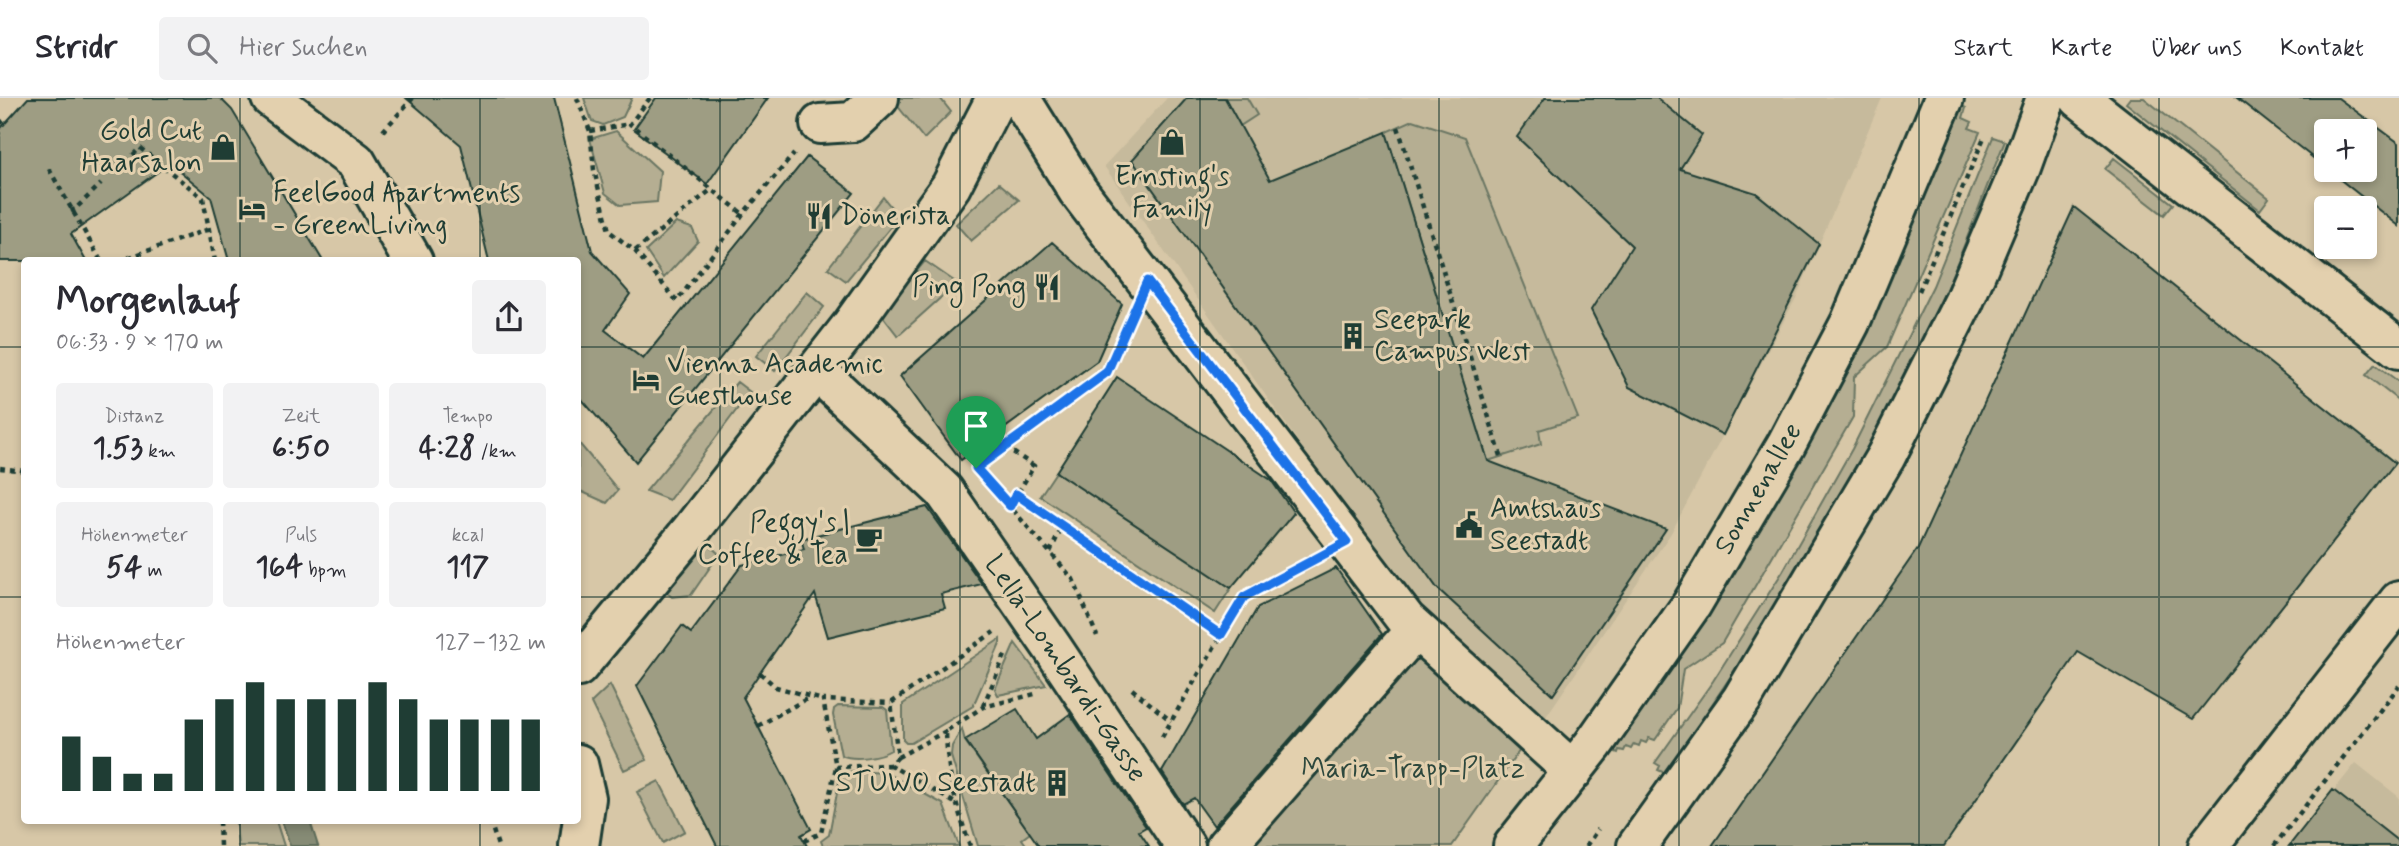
<!DOCTYPE html>
<html lang="de">
<head>
<meta charset="utf-8">
<style>
	:root { --surface:#fff; --page:#f2f2f3; --text:#2b2b33; --muted:#7c7c81; --line:#e1e1e2; --accent:#1f3d34 }
	body { margin:0; font-family:Mynerve,sans-serif; background:var(--page); color:var(--text); height:100vh; display:flex; flex-direction:column; font-size:26px; white-space:nowrap }
	* { box-sizing:border-box; margin:0 }
	p { font-size:23px; color:var(--muted) }
	.icon { flex:none; width:38px; height:38px; fill:none; stroke:currentColor; stroke-width:2; stroke-linecap:round; stroke-linejoin:round }
	.map { position:relative; flex:1; overflow:hidden }
	.sheet { position:absolute; left:21px; top:159px; width:560px; height:567px; display:flex; flex-direction:column; background:var(--surface); border-radius:7px; box-shadow:0 4px 10px #0003 }
	.sheet>* { flex:none }
	.buttons { position:absolute; left:2314px; top:21px; display:grid; gap:14px }
	.buttons a { display:grid; place-items:center; width:63px; height:63px; border-radius:7px; background:var(--surface); box-shadow:0 4px 10px #0003; font-size:35px }
	.pin { position:absolute; display:grid; place-items:center; width:60px; height:60px; color:#fff; margin:-72px -30px; border-radius:50% 50% 50% 0; rotate:-45deg; box-shadow:0 0 7px #0007 }
	.pin .icon { rotate:45deg }
	.round { display:grid; place-items:center; flex:none; width:74px; height:74px; border-radius:7px; background:var(--page) }
	.head { display:flex; align-items:center; justify-content:space-between; height:119px; padding:0 35px }
	h1 { font-size:38px; font-weight:700; line-height:52px }
	.stats { display:grid; grid-template-columns:repeat(3,1fr); gap:10px; height:119px; padding:7px 35px }
	.stats div { display:grid; align-content:center; border-radius:7px; background:var(--page); text-align:center }
	.stats b { font-size:30px; font-weight:700 }
	.stats small { font-size:19px; font-weight:400 }
	.stats p { font-size:19px }
	.chart { height:196px; padding:14px 35px }
	.chart p { display:flex; justify-content:space-between }
	.chart svg { width:100%; height:126px; margin-top:7px; stroke:var(--accent); stroke-width:6 }
	header { display:flex; align-items:center; gap:42px; box-sizing:border-box; height:98px; padding:0 35px; background:var(--surface); border-bottom:2px solid var(--line) }
	header strong { font-size:33px }
	nav { display:flex; gap:38px; margin-inline-start:auto; font-size:24px }
	.search { width:490px; height:63px; background:var(--page); display:flex; align-items:center; gap:18px; box-sizing:border-box; padding:0 24px; border-radius:7px; color:var(--muted); font-size:26px }
	.map>svg:first-child { display:block }
	.built { fill:#c6ba9c }
	.green { fill:#b5ae92; stroke:#6a7663; stroke-width:2 }
	.water { fill:#868b74; stroke:#5d6c5a; stroke-width:2 }
	.building { fill:#9e9d83; stroke:#1f3d34; stroke-width:2 }
	.lines { fill:none; stroke-linecap:round; stroke-linejoin:round }
	.minor-casing { stroke:#1f3d34; stroke-width:44 }
	.path { stroke:#1f3d34; stroke-width:4.5; stroke-dasharray:5 5; stroke-linecap:butt }
	.minor { stroke:#e3d0ae; stroke-width:38 }
	.route-casing { stroke:#fff; stroke-width:14 }
	.route { stroke:#1a73e8; stroke-width:9 }
	.grid { fill:none; stroke:#1f3d34; stroke-width:2; stroke-opacity:0.55 }
	.labels { text-anchor:middle; dominant-baseline:central; stroke-width:6; stroke-linejoin:round; paint-order:stroke }
	.poi-label { font-size:28px; fill:#1f3d34; stroke:#e3d0ae; text-anchor:start }
	.street-label { font-size:28px; fill:#1f3d34; stroke:#e3d0ae }
	.park-label { font-size:28px; fill:#2e483d; stroke:#e3d0ae }
</style>
</head>
<body>
<header>
<strong>Stridr</strong>
<div class="search"><svg class="icon" aria-label="search" viewBox="0 0 24 24"><circle cx="10" cy="10" r="6"/><path d="M15 15l6 6"/></svg>Hier suchen</div>
<nav><a>Start</a><a>Karte</a><a>Über uns</a><a>Kontakt</a></nav>
</header>
<div class="map">
<svg width="2399" height="748" viewBox="0 0 2399 748">
	<rect width="100%" height="100%" fill="#d7c7a7"/>
	<filter id="ink" filterUnits="userSpaceOnUse"><feTurbulence type="fractalNoise" baseFrequency=".0143" numOctaves="2"/><feDisplacementMap in="SourceGraphic" scale="14" xChannelSelector="R" yChannelSelector="G"/><feConvolveMatrix kernelMatrix="1 2 1 2 8 2 1 2 1" color-interpolation-filters="sRGB"/></filter>
	<g filter="url(#ink)">
		<path class="built" d="M 1167,0 L 1882,0 L 1796,200 L 1671,435 L 1543,623 L 1417,512 L 1104,68 Z
			M 2356,665 L 2399,699 L 2399,748 L 2289,748 Z"/>
		<path class="green" d="M 584,0 L 632,0 L 623,19 L 603,27 L 592,23 Z
			M 900,0 L 940,0 L 951,14 L 924,41 L 896,6 Z
			M 1225,0 L 1247,0 L 1257,17 L 1240,28 Z
			M 2130,0 L 2144,0 L 2269,100 L 2260,112 L 2126,5 Z
			M 1958,6 L 1966,10 L 1963,20 L 1972,24 L 1969,30 L 1980,34 L 1887,249 L 1854,279 L 1853,319 L 1722,545 L 1683,571 L 1677,610 L 1655,642 L 1649,640 L 1646,645 L 1641,643 L 1639,648 L 1634,646 L 1631,651 L 1626,649 L 1624,653 L 1619,652 L 1618,655 L 1610,652 Z
			M 1413,22 L 1465,39 L 1578,320 L 1539,332 L 1541,346 L 1488,363 L 1386,34 Z
			M 616,33 L 660,73 L 657,104 L 620,107 L 605,95 L 590,41 Z
			M 1993,39 L 2005,43 C 1984,94 1966,146 1944,196 C 1867,365 1772,523 1665,675 L 1658,672 L 1660,668 L 1655,665 L 1713,583 L 1783,473 L 1852,351 L 1933,188 Z
			M 2114,60 L 2173,106 L 2164,117 L 2105,71 Z
			M 999,85 L 1019,102 L 971,143 L 956,126 Z
			M 883,99 L 899,119 L 846,183 L 828,170 Z
			M 676,125 L 692,130 L 698,143 L 664,180 L 646,153 Z
			M 925,163 L 957,185 L 898,238 L 881,216 Z
			M 807,194 L 824,209 L 775,273 L 756,258 Z
			M 2375,266 L 2399,284 L 2399,303 L 2366,277 Z
			M 737,284 L 750,294 L 669,402 L 646,393 Z
			M 578,344 L 618,392 L 607,405 L 578,392 Z
			M 1056,374 L 1231,490 L 1215,515 L 1040,398 Z
			M 698,437 L 719,456 L 691,497 L 672,499 L 655,485 Z
			M 1000,541 L 1000,546 L 973,608 L 911,645 L 906,645 L 903,642 L 903,606 Z
			M 1015,545 L 1046,587 L 998,597 L 995,591 Z
			M 1415,550 L 1522,649 L 1452,748 L 1241,748 Z
			M 610,587 L 647,662 L 624,672 L 591,605 Z
			M 838,608 L 883,609 L 887,612 L 891,652 C 879,659 854,663 841,657 L 833,617 L 834,611 Z
			M 962,631 L 965,643 L 1030,735 L 1022,741 L 1027,748 L 978,748 L 951,658 L 952,648 Z
			M 852,673 L 886,675 L 943,706 L 959,748 L 823,748 L 821,743 L 829,737 L 840,679 Z
			M 659,683 L 685,733 L 663,745 L 637,694 Z
			M 236,723 L 276,723 L 284,748 L 238,748 Z"/>
		<path class="water" d="M 282,723 L 310,723 L 318,748 L 290,748 Z"/>
		<path class="building" d="M 28,0 L 220,0 L 232,12 L 323,163 L 229,163 L 211,99 L 170,65 L 71,136 L 86,163 L 0,163 L 0,31 Z
			M 406,0 L 554,0 L 592,153 L 630,196 L 605,232 L 643,261 L 807,59 L 854,95 L 636,364 L 578,297 L 578,163 L 489,163 L 461,47 Z
			M 656,0 L 768,0 L 707,86 L 634,31 Z
			M 1187,0 L 1225,0 L 1270,82 L 1386,34 L 1488,363 L 1666,431 L 1553,597 L 1437,490 L 1132,62 Z
			M 1545,0 L 1657,0 L 1702,37 L 1680,71 L 1756,95 L 1819,146 L 1723,337 L 1629,289 L 1591,212 L 1632,148 L 1517,39 Z
			M 2237,0 L 2338,0 L 2399,45 L 2399,128 L 2328,72 L 2364,72 L 2364,33 L 2326,33 L 2326,70 Z
			M 2074,109 L 2395,365 L 2193,621 L 2078,554 L 1944,748 L 1712,748 L 1918,450 Z
			M 1052,144 L 1122,206 L 1097,263 L 961,362 L 900,278 Z
			M 1117,279 L 1271,382 L 1294,415 L 1231,490 L 1056,374 Z
			M 927,409 L 982,486 L 941,496 L 945,510 L 828,539 L 815,496 L 743,599 L 811,731 L 801,737 L 807,748 L 717,748 L 637,588 L 682,528 L 691,535 L 742,467 L 804,451 L 801,441 Z
			M 1336,470 L 1382,536 L 1214,728 L 1194,700 L 1183,706 L 1162,674 L 1258,509 Z
			M 1017,611 L 1036,641 L 1070,616 L 1146,729 L 1139,733 L 1149,748 L 1039,748 L 965,642 Z
			M 2333,692 L 2399,744 L 2399,748 L 2289,748 Z"/>
		<g class="lines">
			<defs>
				<path id="minor" d="M 271,0 L 356,64 L 413,163
					M 1020,0 L 1078,93 L 1406,522 L 1573,673
					M 2079,0 L 2399,251
					M 820,26 L 853,24 L 879,0
					M 816,272 L 944,393 L 1052,549 L 1185,748
					M 578,569 L 693,430 L 851,228 L 951,88 L 996,0
					M 578,666 L 586,700 L 579,748
					M 1226,748 L 1416,531
					M 1513,748 L 1593,647 L 1692,506 L 1786,347 L 1850,225 L 1944,0
					M 1637,748 L 1742,601 L 1886,358 L 1964,203 L 2021,69 L 2046,0
					M 2208,748 L 2399,503"/>
			</defs>
			<use href="#minor" class="minor-casing"/>
			<path class="path" d="M 577,0 L 590,33 L 594,72 L 609,133 L 635,153 L 677,203 L 743,116 L 794,56
				M 650,0 L 630,26 L 743,116
				M 0,22 L 4,27
				M 1398,29 L 1501,358
				M 383,33 L 413,0
				M 590,33 L 630,26
				M 133,57 L 140,50 L 203,100 L 215,163
				M 49,71 L 101,163
				M 72,110 L 73,113 L 101,86
				M 635,153 L 712,91
				M 119,163 L 209,131
				M 1919,193 L 1985,37
				M 1005,349 L 1034,368 L 1010,408
				M 0,370 L 24,373
				M 976,370 L 1107,274 L 1128,226
				M 1016,396 L 1221,537
				M 1000,397 L 1073,481 L 1097,538
				M 1050,454 L 1062,429
				M 760,575 L 776,589 L 823,602
				M 1132,591 L 1171,623
				M 983,608 L 1006,555
				M 758,628 L 810,599
				M 946,633 L 898,659 L 891,605 L 994,534
				M 1162,639 L 1244,498 L 1312,462
				M 898,659 L 890,667 L 955,705
				M 890,667 L 836,669 L 823,602 L 891,605
				M 219,723 L 220,748
				M 490,723 L 498,748
				M 804,743 L 821,735 L 836,669
				M 970,748 C 956,707 947,677 946,633 L 983,609 L 1035,596
				M 1586,748 L 1598,731
				M 2274,748 L 2399,588"/>
			<use href="#minor" class="minor"/>
		</g>
	</g>
	<g class="lines" filter="url(#ink)">
		<defs>
			<path id="route" d="M 1147,183 L 1347,444 L 1244,499 L 1221,537 L 1016,396 L 1010,408 L 976,370 L 1107,274 Z"/>
		</defs>
		<use href="#route" class="route-casing"/>
		<use href="#route" class="route"/>
	</g>
	<path class="grid" d="M 240,0 L 240,163M 480,0 L 480,163M 720,0 L 720,748M 960,0 L 960,748M 1200,0 L 1200,748M 1439,0 L 1439,748M 1679,0 L 1679,748M 1919,0 L 1919,748M 2159,0 L 2159,748M 0,249 L 24,249M 578,249 L 2399,249M 0,499 L 24,499M 578,499 L 2399,499M 240,723 L 240,748M 480,723 L 480,748"/>
	<defs>
		<symbol id="shop-bare" viewBox="-9 -9 18 18"><path d="M-5-2.5h2.3a2.7 3.5 0 0 1 5.4 0H5L5.5 6h-11ZM-1.5-2.5h3a1.5 2.3 0 0 0-3 0Z" fill="#1f3d34" stroke="#e3d0ae" stroke-width="2.5" paint-order="stroke"/></symbol>
		<symbol id="hotel-bare" viewBox="-9 -9 18 18"><path d="M-6-4.5h1.5V1H6V5H4.5V3h-9V5H-6ZM-4 0a1.8 1.8 0 1 1 3.6 0ZM.5 0V-2.5h3Q6-2.5 6 0Z" fill="#1f3d34" stroke="#e3d0ae" stroke-width="2.5" paint-order="stroke"/></symbol>
		<symbol id="restaurant-bare" viewBox="-9 -9 18 18"><path d="M-5-6h1v4h1v-4h1v4h1v-4h1v5L-1.5 .5V6h-2V.5L-5-1ZM5-6V6H3V1.5H1.5Q1.5-4 5-6Z" fill="#1f3d34" stroke="#e3d0ae" stroke-width="2.5" paint-order="stroke"/></symbol>
		<symbol id="building-bare" viewBox="-9 -9 18 18"><path d="M-4-6H4V6H1V3H-1V6H-4ZM-2.5-4.3h1.7v1.8h-1.7ZM.8-4.3h1.7v1.8H.8ZM-2.5-1h1.7V.8h-1.7ZM.8-1h1.7V.8H.8Z" fill="#1f3d34" stroke="#e3d0ae" stroke-width="2.5" paint-order="stroke"/></symbol>
		<symbol id="civic-bare" viewBox="-9 -9 18 18"><path d="M-.6-6.5H3V-4.5H.6V-3L4-1V1h2V6H-6V1h2V-1L-.6-3ZM-1.2 2.5V6h2.4V2.5Z" fill="#1f3d34" stroke="#e3d0ae" stroke-width="2.5" paint-order="stroke"/></symbol>
		<symbol id="cafe-bare" viewBox="-9 -9 18 18"><path d="M-5.5-4.5H6V0H3Q3 3.5 0 3.5H-2.5Q-5.5 3.5-5.5 0ZM3-3.2v2h1.7v-2ZM-6 4.5H4V6H-6Z" fill="#1f3d34" stroke="#e3d0ae" stroke-width="2.5" paint-order="stroke"/></symbol>
	</defs>
	<g fill-rule="evenodd">
		<use href="#shop-bare" x="1153" y="25" width="38" height="38"/>
		<use href="#shop-bare" x="204" y="30" width="38" height="38"/>
		<use href="#hotel-bare" x="233" y="92" width="38" height="38"/>
		<use href="#restaurant-bare" x="800" y="99" width="38" height="38"/>
		<use href="#restaurant-bare" x="1028" y="170" width="38" height="38"/>
		<use href="#building-bare" x="1334" y="219" width="38" height="38"/>
		<use href="#hotel-bare" x="627" y="263" width="38" height="38"/>
		<use href="#civic-bare" x="1450" y="408" width="38" height="38"/>
		<use href="#cafe-bare" x="850" y="422" width="38" height="38"/>
		<use href="#building-bare" x="1038" y="666" width="38" height="38"/>
	</g>
	<g class="labels">
		<g class="poi-label">
			<text x="202" y="33" text-anchor="end">Gold Cut<tspan x="202" dy="32">Haarsalon</tspan></text>
			<text x="1172" y="79" text-anchor="middle">Ernsting's<tspan x="1172" dy="32">Family</tspan></text>
			<text x="273" y="95">FeelGood Apartments<tspan x="273" dy="32">- GreenLiving</tspan></text>
			<text x="840" y="118">Dönerista</text>
			<text x="1026" y="189" text-anchor="end">Ping Pong</text>
			<text x="1374" y="222">Seepark<tspan x="1374" dy="32">Campus West</tspan></text>
			<text x="667" y="266">Vienna Academic<tspan x="667" dy="32">Guesthouse</tspan></text>
			<text x="1490" y="411">Amtshaus<tspan x="1490" dy="32">Seestadt</tspan></text>
			<text x="848" y="425" text-anchor="end">Peggy's |<tspan x="848" dy="32">Coffee &amp; Tea</tspan></text>
			<text x="1036" y="685" text-anchor="end">STUWO Seestadt</text>
		</g>
		<g class="street-label">
			<text transform="translate(1759 391) rotate(-60)">Sonnenallee</text>
			<text transform="translate(1065 571) rotate(56)">Lella-Lombardi-Gasse</text>
		</g>
		<g class="park-label">
			<text x="1413" y="671">Maria-Trapp-Platz</text>
		</g>
	</g>
</svg>
<div class="buttons">
<a>+</a>
<a>−</a>
</div>
<div class="pin" style="left:976px;top:370px;background:#1e9e55"><svg class="icon" aria-label="arrive" viewBox="0 0 24 24"><path d="M6 21V4h12l-3 4 3 4H6"/></svg></div>
<section class="sheet">
<div class="head"><div><h1>Morgenlauf</h1><p>06:33 · 9 × 170 m</p></div><a class="round"><svg class="icon" aria-label="share" viewBox="0 0 24 24"><path d="M12 15V3M7 8l5-5 5 5M5 13v7h14v-7"/></svg></a></div>
<div class="stats">
<div><p>Distanz</p><b>1.53<small> km</small></b></div>
<div><p>Zeit</p><b>6:50</b></div>
<div><p>Tempo</p><b>4:28<small> /km</small></b></div>
</div>
<div class="stats">
<div><p>Höhenmeter</p><b>54<small> m</small></b></div>
<div><p>Puls</p><b>164<small> bpm</small></b></div>
<div><p>kcal</p><b>117</b></div>
</div>
<div class="chart"><p><span>Höhenmeter</span>127–132 m</p>
<svg viewBox="0 0 160 44" preserveAspectRatio="none"><path d="M5 44V25M15 44V32M25 44V38M35 44V38M45 44V19M55 44V12M65 44V6M75 44V12M85 44V12M95 44V12M105 44V6M115 44V12M125 44V19M135 44V19M145 44V19M155 44V19"/></svg>
</div>
</section>
</div>
</body>
</html>
